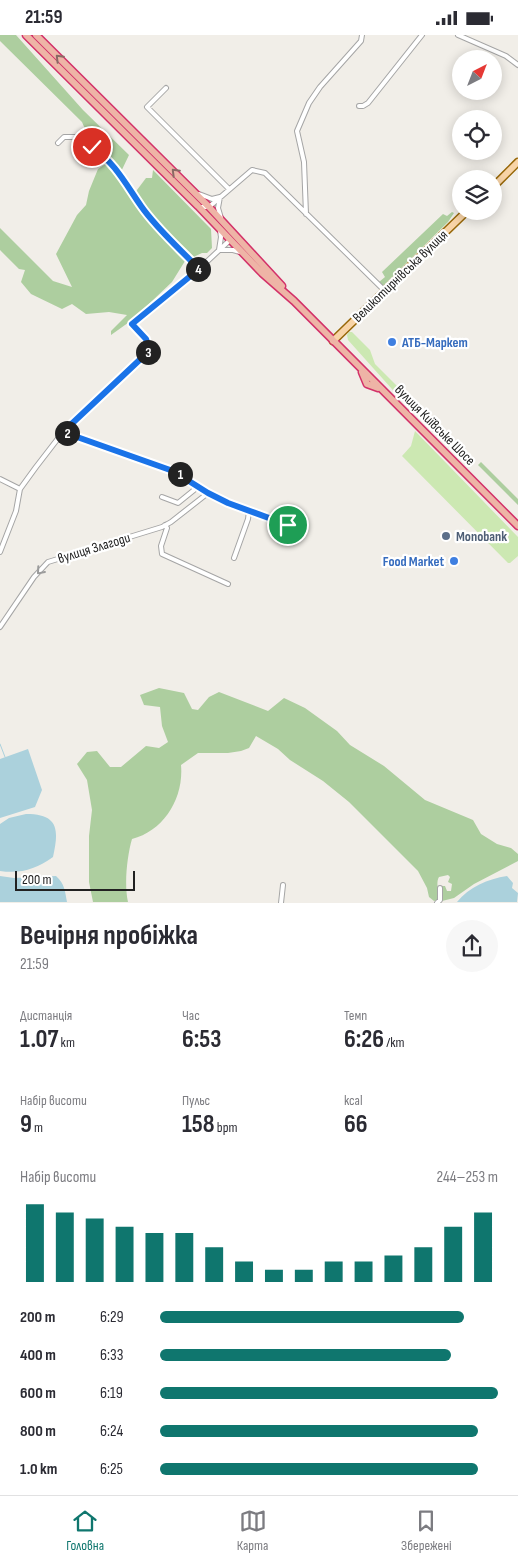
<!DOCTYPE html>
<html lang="uk">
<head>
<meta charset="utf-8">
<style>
	:root { --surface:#fff; --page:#f7f7f7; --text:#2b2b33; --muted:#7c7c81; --line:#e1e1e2; --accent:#0f766e }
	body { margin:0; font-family:"Sofia Sans Condensed",sans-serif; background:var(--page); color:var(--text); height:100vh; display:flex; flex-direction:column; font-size:19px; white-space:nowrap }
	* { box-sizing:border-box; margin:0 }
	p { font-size:16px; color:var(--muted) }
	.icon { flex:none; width:28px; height:28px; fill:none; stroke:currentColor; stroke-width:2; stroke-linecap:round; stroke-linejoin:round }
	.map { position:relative; height:868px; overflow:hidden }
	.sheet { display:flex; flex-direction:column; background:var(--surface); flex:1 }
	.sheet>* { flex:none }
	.needle { width:32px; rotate:42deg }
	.buttons { position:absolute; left:452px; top:15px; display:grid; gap:10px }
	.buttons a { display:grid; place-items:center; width:50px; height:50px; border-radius:50%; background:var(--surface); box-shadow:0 2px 12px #0003; font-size:25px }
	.scale { position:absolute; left:15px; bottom:12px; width:120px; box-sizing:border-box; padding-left:5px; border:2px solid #212121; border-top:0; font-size:14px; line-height:18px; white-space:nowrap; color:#212121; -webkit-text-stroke:4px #fff; paint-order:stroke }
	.pin { position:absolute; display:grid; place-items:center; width:42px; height:42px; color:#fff; margin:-21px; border:2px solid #fff; border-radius:50%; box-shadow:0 1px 5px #0007 }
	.km { position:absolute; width:25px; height:25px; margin:-12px; border-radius:50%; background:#222; color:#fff; font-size:14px; line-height:25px; text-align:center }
	.round { display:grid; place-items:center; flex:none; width:52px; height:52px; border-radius:26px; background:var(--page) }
	.head { display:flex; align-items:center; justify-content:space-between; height:85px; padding:0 20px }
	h1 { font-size:28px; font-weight:700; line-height:38px }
	.figures { display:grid; grid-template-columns:repeat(3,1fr); gap:8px; height:85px; padding:5px 20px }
	.figures div { display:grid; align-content:center }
	.figures b { font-size:25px; font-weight:700 }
	.figures small { font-size:14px; font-weight:400 }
	.figures p { font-size:14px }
	.chart { height:140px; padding:10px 20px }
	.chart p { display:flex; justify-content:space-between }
	.chart svg { width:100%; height:90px; margin-top:5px; stroke:var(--accent); stroke-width:6 }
	ul { padding:0 20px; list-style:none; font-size:16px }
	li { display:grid; grid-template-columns:80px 60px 1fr; align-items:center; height:38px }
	li i { height:12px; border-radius:6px; background:var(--accent) }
	.status { display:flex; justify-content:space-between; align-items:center; height:35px; padding:0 25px; background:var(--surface); direction:ltr }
	.status svg { height:14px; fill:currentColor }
	.tab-bar { display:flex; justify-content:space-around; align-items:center; height:70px; border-top:1px solid var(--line); background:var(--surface); font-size:14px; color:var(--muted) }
	.tab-bar a { display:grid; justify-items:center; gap:2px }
	.tab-bar .on { color:var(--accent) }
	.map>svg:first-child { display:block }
	.grass { fill:#cce8b2 }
	.forest { fill:#adce9f }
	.water { fill:#abd1dc }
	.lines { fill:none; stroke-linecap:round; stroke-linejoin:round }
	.stream { stroke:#abd1dc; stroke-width:1 }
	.minor-casing { stroke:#a5a5a5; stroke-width:6 }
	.primary-casing { stroke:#976708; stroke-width:9 }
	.trunk-casing { stroke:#d33169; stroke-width:9 }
	.minor { stroke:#fff; stroke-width:4 }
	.primary { stroke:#f8d4a7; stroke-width:6 }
	.trunk { stroke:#eeb4a6; stroke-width:6 }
	.oneway { stroke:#886a64 }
	.oneway2 { stroke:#9b9b9b }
	.route-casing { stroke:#fff; stroke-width:10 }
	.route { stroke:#1a73e8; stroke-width:6 }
	.shop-dot { fill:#3f7fe0; stroke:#fff; stroke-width:2 }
	.service-dot { fill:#5c6f8a; stroke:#fff; stroke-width:2 }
	.labels { text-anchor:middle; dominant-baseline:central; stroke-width:4.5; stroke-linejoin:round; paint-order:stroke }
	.street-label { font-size:14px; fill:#212121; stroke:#fff }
	.shop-label { font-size:14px; font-weight:bold; fill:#366cbe; stroke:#fff; text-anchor:start }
	.service-label { font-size:14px; font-weight:bold; fill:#4e5e75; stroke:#fff; text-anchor:start }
</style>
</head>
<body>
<div class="status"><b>21:59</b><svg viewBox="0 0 49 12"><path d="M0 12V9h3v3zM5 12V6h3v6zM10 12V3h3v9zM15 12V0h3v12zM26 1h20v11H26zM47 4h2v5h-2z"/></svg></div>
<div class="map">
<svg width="518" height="868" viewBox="0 0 518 868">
	<rect width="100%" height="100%" fill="#f1eee8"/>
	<path class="grass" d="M 349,297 L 352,297 L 370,315 L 375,329 L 405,359 L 404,363 L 400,363 L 348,305 L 347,300 Z
		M 415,396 L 518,502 L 518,521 L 510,528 L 508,528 L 402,421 L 411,411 Z"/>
	<path class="forest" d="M 0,0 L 16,0 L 83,75 L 129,120 L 118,143 L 131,163 L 146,143 L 152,143 L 153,135 L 211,194 L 212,213 L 207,218 L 202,218 L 185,226 L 172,247 L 132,285 L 111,300 L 111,296 L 127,280 L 109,277 L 86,279 L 72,269 L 62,274 L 31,259 L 21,247 L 25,235 L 19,234 L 0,215 L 0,193 L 53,246 L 72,252 L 56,219 L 77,180 L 86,170 L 89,156 L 98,134 L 107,128 L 111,111 C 94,106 89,104 82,87 L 0,6 Z
		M 452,177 L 454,178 L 448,187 L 383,251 L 379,247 L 385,242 L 382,237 L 443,179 L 447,181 Z
		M 481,427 L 518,464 L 518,470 L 478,430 Z
		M 159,653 L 184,658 L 192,674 L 198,675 L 209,662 L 219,657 L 268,676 L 284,663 L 305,673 L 337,696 L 350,710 L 384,731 L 425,765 L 473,785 L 481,799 L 497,809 L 511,813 L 518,819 L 518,826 L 474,849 L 454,863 L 442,866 L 442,851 L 445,851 L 447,856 L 451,856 L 452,849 L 448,847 L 450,842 L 448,840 L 439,842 C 435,849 440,857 438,865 L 434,866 L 429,862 L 427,853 L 418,836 L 349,767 L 323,746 L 290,725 L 278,714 L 256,701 L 249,713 L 241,716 L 228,718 L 198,718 L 181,730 C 184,763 164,796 132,804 C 127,821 124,850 128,867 L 93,867 L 89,847 L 89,801 L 92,775 L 87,745 L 77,729 L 87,717 L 97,716 L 110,732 L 121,732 L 146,711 L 159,713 L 168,707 L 162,691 L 160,672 L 144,670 L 140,660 Z"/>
	<path class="water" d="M 28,714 L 42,755 L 35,772 L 0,783 L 0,724 Z
		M 26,779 C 59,779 59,795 53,822 C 36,834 21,839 0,836 L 0,789 L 9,783 Z
		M 0,841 L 14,843 L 56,841 C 65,849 65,857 67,867 L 0,867 Z
		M 507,841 L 513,848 L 512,853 L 518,858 L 517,867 L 457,867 C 469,852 488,844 507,841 Z"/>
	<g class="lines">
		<path class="stream" d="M 0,709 L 5,722"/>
		<defs>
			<path id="minor" d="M 458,0 L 506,21 L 518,30
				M 166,53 L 147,72 L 229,154
				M 359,71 L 363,71 L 368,68 L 422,0
				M 58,108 L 64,102 L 78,102 L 95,114 L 112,129 L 125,145 L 141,171 L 160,195 L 199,234
				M 199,159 L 212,164 L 220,162 L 218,173 L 221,183
				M 200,172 L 209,172 L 252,135 L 265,138 L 385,256
				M 306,179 L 304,127 L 297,96 L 309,68 L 320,52 L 361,6 L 362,0
				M 220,196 L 221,202 L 219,215 L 233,215 L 240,217
				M 63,397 L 173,435 L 208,458 L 228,468 L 288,490
				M 0,444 L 20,454
				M 162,462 L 178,468 L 199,451
				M 165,490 L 167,493 L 161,511 L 162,519 L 228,549
				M 0,517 L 16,476 L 20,454 L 36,432 L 63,397 L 148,317 L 149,313 L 146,304 L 132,289 L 199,234 L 230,205
				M 234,523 L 248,484 L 249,476
				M 0,592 L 34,542 L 48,527 L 162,492 L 171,487 L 208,458
				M 281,868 L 283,850
				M 437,868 L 440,865 L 440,853"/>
			<path id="primary" d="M 494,151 L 518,127
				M 333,306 L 467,176"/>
			<path id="trunk" d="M 26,0 L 198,171 L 262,238 L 294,266 L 518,491
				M 36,0 L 209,172 L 282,251
				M 362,337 L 367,349 L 378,353"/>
		</defs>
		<use href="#minor" class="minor-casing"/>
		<use href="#primary" class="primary-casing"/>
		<use href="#trunk" class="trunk-casing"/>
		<use href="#minor" class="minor"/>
		<use href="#primary" class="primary"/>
		<use href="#trunk" class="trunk"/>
	</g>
	<defs><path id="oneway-chevron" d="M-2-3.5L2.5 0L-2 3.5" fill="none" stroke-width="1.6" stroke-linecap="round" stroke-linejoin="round" transform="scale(1.25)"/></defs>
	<g class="oneway">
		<use href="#oneway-chevron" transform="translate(59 23) rotate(-135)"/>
		<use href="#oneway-chevron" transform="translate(175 137) rotate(-135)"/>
	</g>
	<use class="oneway2" href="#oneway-chevron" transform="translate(40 536) rotate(131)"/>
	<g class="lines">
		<defs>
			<path id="route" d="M 92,112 C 115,128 125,148 141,171 C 157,194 179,213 199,234 L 132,289 L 146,304 L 149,313 L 148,317 L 63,397 L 173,436 L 208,458 L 228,468 L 288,490"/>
		</defs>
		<use href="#route" class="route-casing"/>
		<use href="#route" class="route"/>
	</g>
	<g class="shop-dot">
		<circle cx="392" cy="307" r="5"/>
		<circle cx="454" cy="526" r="5"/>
	</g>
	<circle class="service-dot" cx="446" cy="501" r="5"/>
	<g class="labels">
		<g class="street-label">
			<text transform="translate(400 241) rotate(-44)">Великотирнівська вулиця</text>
			<text transform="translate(435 390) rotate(45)">вулиця Київське Шосе</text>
			<text transform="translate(94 513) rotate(-17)">вулиця Злагоди</text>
		</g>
		<g class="shop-label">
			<text x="402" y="307">АТБ-Маркет</text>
			<text x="444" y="526" text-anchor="end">Food Market</text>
		</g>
		<g class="service-label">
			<text x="456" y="501">Monobank</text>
		</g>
	</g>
</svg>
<div class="buttons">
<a><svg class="needle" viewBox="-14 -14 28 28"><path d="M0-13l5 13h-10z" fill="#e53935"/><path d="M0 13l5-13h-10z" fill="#7c7c81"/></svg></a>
<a><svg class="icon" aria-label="locate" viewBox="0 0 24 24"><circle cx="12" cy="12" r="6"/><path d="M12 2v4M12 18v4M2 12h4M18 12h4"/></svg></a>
<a><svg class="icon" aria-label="layers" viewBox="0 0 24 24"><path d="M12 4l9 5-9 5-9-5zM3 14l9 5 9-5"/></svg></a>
</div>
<div class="scale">200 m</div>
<div class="pin" style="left:288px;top:490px;background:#1e9e55"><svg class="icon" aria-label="arrive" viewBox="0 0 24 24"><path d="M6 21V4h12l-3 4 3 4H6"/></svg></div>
<div class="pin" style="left:92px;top:112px;background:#d93025"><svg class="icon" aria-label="check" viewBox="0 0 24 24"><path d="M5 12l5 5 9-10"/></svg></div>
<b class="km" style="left:180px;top:439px">1</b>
<b class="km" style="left:67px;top:398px">2</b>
<b class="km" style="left:148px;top:317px">3</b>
<b class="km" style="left:198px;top:234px">4</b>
</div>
<section class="sheet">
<div class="head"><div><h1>Вечірня пробіжка</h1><p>21:59</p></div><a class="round"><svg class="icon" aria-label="share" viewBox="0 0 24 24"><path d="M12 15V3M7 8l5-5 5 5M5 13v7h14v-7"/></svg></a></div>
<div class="figures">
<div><p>Дистанція</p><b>1.07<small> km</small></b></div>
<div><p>Час</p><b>6:53</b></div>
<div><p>Темп</p><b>6:26<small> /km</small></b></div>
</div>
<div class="figures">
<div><p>Набір висоти</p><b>9<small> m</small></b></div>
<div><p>Пульс</p><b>158<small> bpm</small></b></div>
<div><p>kcal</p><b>66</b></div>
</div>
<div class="chart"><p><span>Набір висоти</span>244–253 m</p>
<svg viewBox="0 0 160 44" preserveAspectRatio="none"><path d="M5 44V6M15 44V10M25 44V13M35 44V17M45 44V20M55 44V20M65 44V27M75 44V34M85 44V38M95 44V38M105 44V34M115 44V34M125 44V31M135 44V27M145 44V17M155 44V10"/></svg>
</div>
<ul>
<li><b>200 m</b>6:29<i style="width:90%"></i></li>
<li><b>400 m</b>6:33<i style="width:86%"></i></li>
<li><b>600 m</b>6:19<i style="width:100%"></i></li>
<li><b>800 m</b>6:24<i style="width:94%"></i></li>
<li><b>1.0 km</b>6:25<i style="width:94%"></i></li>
</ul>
</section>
<nav class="tab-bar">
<a class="on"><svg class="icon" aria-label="home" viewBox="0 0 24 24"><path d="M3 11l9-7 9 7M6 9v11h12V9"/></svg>Головна</a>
<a><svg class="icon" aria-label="map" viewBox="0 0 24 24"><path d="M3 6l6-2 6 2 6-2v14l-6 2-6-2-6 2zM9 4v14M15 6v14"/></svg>Карта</a>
<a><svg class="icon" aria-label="saved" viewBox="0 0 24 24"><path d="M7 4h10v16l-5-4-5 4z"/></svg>Збережені</a>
</nav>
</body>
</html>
